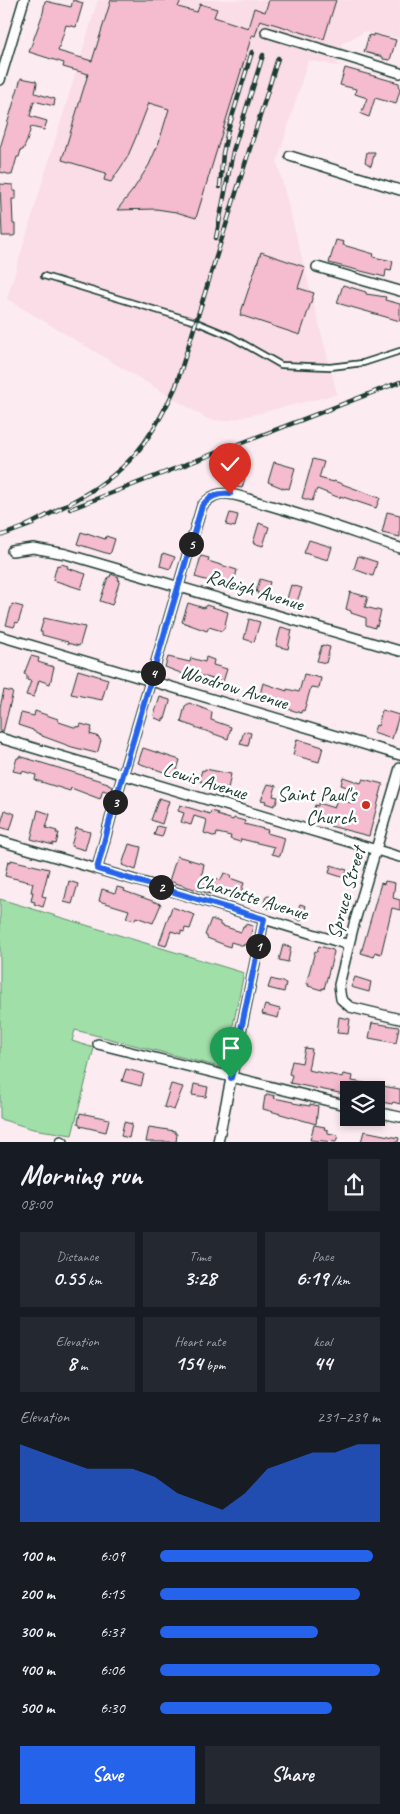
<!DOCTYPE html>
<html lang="en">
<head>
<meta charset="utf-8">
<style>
	:root { --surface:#171b24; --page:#242831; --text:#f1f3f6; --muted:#9ea1a6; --accent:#2563eb }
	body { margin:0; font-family:Caveat,sans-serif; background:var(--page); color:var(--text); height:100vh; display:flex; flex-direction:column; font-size:19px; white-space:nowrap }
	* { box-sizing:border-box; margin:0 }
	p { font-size:16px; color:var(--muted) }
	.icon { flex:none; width:28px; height:28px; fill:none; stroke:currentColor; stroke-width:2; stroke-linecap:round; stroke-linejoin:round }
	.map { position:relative; height:1142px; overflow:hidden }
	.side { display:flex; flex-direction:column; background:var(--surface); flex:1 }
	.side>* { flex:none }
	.buttons { position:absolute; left:340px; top:1081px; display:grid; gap:10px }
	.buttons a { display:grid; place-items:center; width:45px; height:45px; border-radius:0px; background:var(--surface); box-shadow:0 2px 8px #0003; font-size:25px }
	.pin { position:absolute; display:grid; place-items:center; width:42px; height:42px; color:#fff; margin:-51px -21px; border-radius:50% 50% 50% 0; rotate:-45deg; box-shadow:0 0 5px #0007 }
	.pin .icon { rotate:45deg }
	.km { position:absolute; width:25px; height:25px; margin:-12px; border-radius:50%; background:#222; color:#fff; font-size:14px; line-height:25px; text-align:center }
	.round { display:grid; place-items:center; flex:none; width:52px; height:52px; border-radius:0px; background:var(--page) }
	.headline { display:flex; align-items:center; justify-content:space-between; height:85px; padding:0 20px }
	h1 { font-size:28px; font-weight:700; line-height:38px }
	.metrics { display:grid; grid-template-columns:repeat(3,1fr); gap:8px; height:85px; padding:5px 20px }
	.metrics div { display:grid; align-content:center; border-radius:0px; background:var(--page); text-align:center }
	.metrics b { font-size:21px; font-weight:700 }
	.metrics small { font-size:14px; font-weight:400 }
	.metrics p { font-size:14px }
	.chart { height:140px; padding:10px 20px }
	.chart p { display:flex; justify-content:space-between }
	.chart svg { width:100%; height:90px; margin-top:5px; fill:var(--accent); opacity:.7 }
	.button { display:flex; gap:10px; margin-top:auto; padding:10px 20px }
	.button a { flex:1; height:58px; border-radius:0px; background:var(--accent); color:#fff; font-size:20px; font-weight:700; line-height:58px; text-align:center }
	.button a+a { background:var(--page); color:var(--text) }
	ul { padding:0 20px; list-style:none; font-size:16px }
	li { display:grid; grid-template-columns:80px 60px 1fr; align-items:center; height:38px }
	li i { height:12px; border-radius:6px; background:var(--accent) }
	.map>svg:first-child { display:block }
	.built { fill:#fadde6 }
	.green { fill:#a0dfa8; stroke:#608e6e }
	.building { fill:#f5bbce; stroke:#1f3d34 }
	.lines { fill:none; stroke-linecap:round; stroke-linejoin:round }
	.lane-casing { stroke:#1f3d34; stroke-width:8 }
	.street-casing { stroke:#1f3d34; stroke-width:12 }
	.lane { stroke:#fff; stroke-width:4.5 }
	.street { stroke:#fff; stroke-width:9 }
	.rail-casing { stroke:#1f3d34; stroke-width:4.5 }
	.rail { stroke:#fff; stroke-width:2.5; stroke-dasharray:8; stroke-linecap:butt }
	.route-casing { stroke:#fff; stroke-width:10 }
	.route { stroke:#2563eb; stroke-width:6 }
	.poi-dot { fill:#c8321e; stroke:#fff; stroke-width:2 }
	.labels { text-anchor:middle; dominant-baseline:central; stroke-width:5; stroke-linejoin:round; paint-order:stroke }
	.street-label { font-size:20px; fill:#1f3d34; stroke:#fff }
	.poi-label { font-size:20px; fill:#1f3d34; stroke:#fff; text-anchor:end }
</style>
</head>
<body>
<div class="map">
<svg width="400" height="1142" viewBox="0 0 400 1142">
	<rect width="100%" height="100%" fill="#fcebf0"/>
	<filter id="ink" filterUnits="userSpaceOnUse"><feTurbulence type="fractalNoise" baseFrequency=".02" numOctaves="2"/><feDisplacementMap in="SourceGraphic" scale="10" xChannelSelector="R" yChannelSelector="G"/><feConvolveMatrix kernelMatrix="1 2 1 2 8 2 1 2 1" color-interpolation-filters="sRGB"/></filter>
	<g filter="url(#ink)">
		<path class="built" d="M 98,0 L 400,0 L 400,38 L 364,32 L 342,43 L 337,66 L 308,60 L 277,162 L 337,394 L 226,421 L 208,419 L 7,299 Z"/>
		<path class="green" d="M 0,899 L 244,973 L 224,1068 L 75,1030 L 72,1041 L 94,1048 L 72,1135 L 33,1129 L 0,1119 Z"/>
		<path class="building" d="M 73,0 L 83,3 L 76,27 L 66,25 L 58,51 L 92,61 L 111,0 L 181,0 L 178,7 L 197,12 L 200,4 L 217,9 L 214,17 L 248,28 L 254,8 L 265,12 L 269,0 L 336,0 L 324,39 L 260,20 L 255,36 L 252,35 L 196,218 L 176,212 L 156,209 L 117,210 L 133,190 L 149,165 L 159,142 L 169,109 L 149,103 L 136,137 L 127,158 L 111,182 L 104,180 L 106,173 L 62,160 L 88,74 L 63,67 L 64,63 L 29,52 L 43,13 L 45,1 L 71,7 Z
			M 373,34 L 396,40 L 390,60 L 383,59 L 383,57 L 364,52 L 369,35 L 373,36 Z
			M 345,68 L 399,83 L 400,90 L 396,104 L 375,98 L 369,117 L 361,114 L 367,98 L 355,94 L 356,89 L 340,85 Z
			M 21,78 L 36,81 L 37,83 L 35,93 L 55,99 L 54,106 L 34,101 L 30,116 L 47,121 L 44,130 L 31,127 L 27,141 L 23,150 L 21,150 L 19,157 L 17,157 L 12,175 L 0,172 L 0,148 Z
			M 367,152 L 375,152 L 371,166 L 365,162 Z
			M 0,184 L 13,185 L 13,191 L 16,191 L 16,199 L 12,199 L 13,224 L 15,224 L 15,235 L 13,236 L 2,236 Z
			M 336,240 L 344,242 L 343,245 L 374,254 L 373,257 L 393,261 L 391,271 L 386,270 L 385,277 L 329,263 Z
			M 261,252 L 305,267 L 298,288 L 314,293 L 300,335 L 240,315 Z
			M 343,285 L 366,292 L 366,294 L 386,297 L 385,300 L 400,304 L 400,321 L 337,303 Z
			M 313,459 L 324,462 L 319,478 L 334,482 L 334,481 L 380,498 L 376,508 L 340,496 L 340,498 L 317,489 L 312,501 L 302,498 Z
			M 274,462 L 295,468 L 289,489 L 286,488 L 285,489 L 268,482 Z
			M 235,475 L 245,478 L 242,488 L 232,486 Z
			M 387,512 L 400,515 L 400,537 L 382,533 Z
			M 230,513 L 238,515 L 235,527 L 226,525 Z
			M 259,523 L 269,527 L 263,546 L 253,543 Z
			M 81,532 L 87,534 L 87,533 L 105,539 L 106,536 L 115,539 L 111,552 L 109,554 L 77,544 Z
			M 309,540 L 332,547 L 328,560 L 304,553 Z
			M 163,553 L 175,557 L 170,569 L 160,566 Z
			M 201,556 L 209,558 L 208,561 L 237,570 L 233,588 L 195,577 Z
			M 358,556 L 377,562 L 373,576 L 354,569 Z
			M 61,564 L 68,566 L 67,568 L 86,574 L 81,589 L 53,580 L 57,565 L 60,566 Z
			M 111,574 L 119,577 L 118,580 L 120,580 L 112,605 L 100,601 L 108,577 L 110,577 Z
			M 260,579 L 270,582 L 265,598 L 258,595 L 258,592 L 256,592 Z
			M 291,585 L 302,588 L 295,607 L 286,604 L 286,602 Z
			M 350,592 L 368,597 L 365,607 L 381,611 L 377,626 L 375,625 L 375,628 L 366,625 L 366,618 L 351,613 L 351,611 L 346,609 Z
			M 188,603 L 204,608 L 206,605 L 228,612 L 224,629 L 223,629 L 222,631 L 209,627 L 207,631 L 182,622 Z
			M 12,604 L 23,607 L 18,623 L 16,622 L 14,627 L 6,625 Z
			M 44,618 L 85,627 L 80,644 L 79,646 L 67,643 L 68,642 L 42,635 L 42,632 L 40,632 Z
			M 249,619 L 260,622 L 254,642 L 244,639 Z
			M 281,627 L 292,630 L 288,649 L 276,646 Z
			M 322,645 L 330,647 L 326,663 L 317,661 Z
			M 31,656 L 39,658 L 38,662 L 54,667 L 50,684 L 39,680 L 34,697 L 26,695 L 31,681 L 27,680 L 27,675 L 24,674 Z
			M 168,657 L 190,662 L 191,658 L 205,662 L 206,657 L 214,660 L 213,665 L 227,669 L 223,682 L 192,673 L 191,677 L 165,667 Z
			M 78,670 L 108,679 L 102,700 L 71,694 Z
			M 304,674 L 321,678 L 319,688 L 311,687 L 304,711 L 302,710 L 301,713 L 279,706 L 279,704 L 259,698 L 263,683 L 287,691 L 287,689 L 299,692 Z
			M 4,690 L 13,692 L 3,732 L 0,732 L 0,707 Z
			M 160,697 L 170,700 L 170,702 L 165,719 L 163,718 L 163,721 L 155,718 L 154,715 Z
			M 189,703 L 212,712 L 211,720 L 231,727 L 228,739 L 181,722 L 185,706 Z
			M 382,710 L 399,715 L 392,739 L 373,733 L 376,725 L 378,726 Z
			M 35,711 L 58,719 L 59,722 L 77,728 L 77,726 L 80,727 L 81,724 L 92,727 L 90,734 L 99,737 L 99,739 L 101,740 L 98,751 L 96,753 L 72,747 L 42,736 L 42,735 L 33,731 L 33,730 L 18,725 L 21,713 L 34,716 Z
			M 244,731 L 251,733 L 248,746 L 240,744 Z
			M 297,739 L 323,747 L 319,762 L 293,755 Z
			M 143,748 L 180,760 L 175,776 L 138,763 Z
			M 19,756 L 108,783 L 108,785 L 113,787 L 111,793 L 103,790 L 100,799 L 71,788 L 70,791 L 35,780 L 36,775 L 22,771 L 22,773 L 13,771 L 17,758 L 19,758 Z
			M 205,769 L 231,774 L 228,789 L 226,789 L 225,791 L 201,783 L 202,781 L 199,781 L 202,770 L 204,771 Z
			M 343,777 L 361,783 L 363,779 L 383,784 L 369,836 L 330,826 L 331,823 L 314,818 L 315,816 L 312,815 L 315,805 L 318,806 L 318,803 L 334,808 L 337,799 L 355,804 L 359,791 L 341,785 Z
			M 268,784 L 276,786 L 273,796 L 278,797 L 276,804 L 274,804 L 274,806 L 265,803 L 266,801 L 261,800 Z
			M 159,798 L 169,801 L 162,824 L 151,820 Z
			M 180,805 L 210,814 L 211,811 L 218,813 L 217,815 L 233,820 L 234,818 L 245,821 L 244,824 L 268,830 L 267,833 L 285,838 L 280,856 L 272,854 L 274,847 L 241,839 L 240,842 L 230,839 L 231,836 L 217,833 L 216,837 L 204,833 L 207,820 L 194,816 L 191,825 L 181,822 L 184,813 L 178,811 Z
			M 5,810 L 15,814 L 10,830 L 0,827 Z
			M 38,810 L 50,814 L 46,828 L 57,831 L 56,833 L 59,833 L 56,844 L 53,843 L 53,845 L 31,839 Z
			M 157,826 L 165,828 L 162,837 L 154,835 Z
			M 76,828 L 90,832 L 85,850 L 71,846 Z
			M 129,844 L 141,847 L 136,870 L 122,865 Z
			M 177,856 L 204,864 L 202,874 L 221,880 L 224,873 L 231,875 L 230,878 L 244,883 L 239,899 L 211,891 L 210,894 L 169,881 Z
			M 11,860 L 49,869 L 42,896 L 46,897 L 43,907 L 34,904 L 35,902 L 31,901 L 33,892 L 31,892 L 33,883 L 5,876 L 8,861 L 11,862 Z
			M 331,865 L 347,870 L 345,878 L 329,873 Z
			M 69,881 L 78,884 L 72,904 L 64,902 Z
			M 385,881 L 395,883 L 393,898 L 400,900 L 400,910 L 392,908 L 381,954 L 375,952 L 374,957 L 361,953 L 381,883 L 384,884 Z
			M 117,887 L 125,889 L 124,891 L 161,904 L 153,923 L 136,917 L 135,920 L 126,918 L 129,910 L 99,901 L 102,889 L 115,893 Z
			M 266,896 L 276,897 L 274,909 L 263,907 Z
			M 300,904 L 306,906 L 301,921 L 295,918 Z
			M 172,907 L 195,915 L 190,929 L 185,928 L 184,932 L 181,931 L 181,934 L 171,931 L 166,946 L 159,944 Z
			M 211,919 L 220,922 L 220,925 L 241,932 L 243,926 L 245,926 L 245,924 L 253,926 L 248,945 L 244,944 L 244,946 L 231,942 L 230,947 L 207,938 L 207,936 L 205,935 Z
			M 283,945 L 291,947 L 288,962 L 279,960 Z
			M 319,946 L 333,950 L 334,952 L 324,989 L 322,988 L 322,990 L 308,986 L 309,984 L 306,984 L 315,951 L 317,952 Z
			M 355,977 L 371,982 L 369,992 L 351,987 Z
			M 271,979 L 286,983 L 284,992 L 268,988 Z
			M 265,1005 L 280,1009 L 278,1018 L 262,1014 Z
			M 339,1017 L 350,1019 L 348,1034 L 337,1033 Z
			M 372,1023 L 399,1027 L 396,1043 L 369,1038 Z
			M 305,1048 L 312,1049 L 308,1070 L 342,1077 L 343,1074 L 353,1076 L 352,1081 L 400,1089 L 400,1104 L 393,1102 L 392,1104 L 376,1101 L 376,1090 L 349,1090 L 349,1095 L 290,1083 L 292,1075 L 289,1074 L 292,1061 L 302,1063 Z
			M 126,1069 L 144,1074 L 141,1086 L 122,1081 Z
			M 171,1084 L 183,1087 L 174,1110 L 164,1107 Z
			M 194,1084 L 208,1087 L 206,1097 L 192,1095 Z
			M 267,1094 L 275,1096 L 274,1098 L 293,1102 L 293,1103 L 310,1106 L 310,1104 L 318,1106 L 316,1124 L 263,1109 L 265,1096 L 267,1096 Z
			M 80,1113 L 109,1119 L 106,1132 L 80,1126 L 80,1124 L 78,1123 Z
			M 124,1122 L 132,1124 L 129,1138 L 121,1136 Z
			M 314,1125 L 325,1127 L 324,1129 L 328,1130 L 328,1133 L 338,1135 L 336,1142 L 310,1140 Z
			M 149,1127 L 175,1131 L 175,1133 L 177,1134 L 176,1142 L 146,1142 Z
			M 364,1131 L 399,1138 L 398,1142 L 361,1142 Z"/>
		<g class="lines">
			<defs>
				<path id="lane" d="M 44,276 L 196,322 L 230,336 L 281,365 L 330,367 L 363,363 L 400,351"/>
				<path id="street" d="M 266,32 L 400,73
					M 0,80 L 24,0
					M 290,156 L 400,190
					M 317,267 L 400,291
					M 12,551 L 33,548 L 66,554 L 400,651
					M 0,636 L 400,755
					M 0,738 L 400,857
					M 400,768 L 354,924 L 339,985 L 341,999 L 350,1007 L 400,1019
					M 0,841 L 159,887 L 349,945
					M 97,869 L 114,805 L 202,506 C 207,500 212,495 220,494 C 233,492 249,500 261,503 C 308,516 354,533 400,548
					M 98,1044 L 349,1106
					M 376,1112 L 400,1117
					M 61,1141 L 63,1142
					M 218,1142 L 264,919"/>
			</defs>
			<use href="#lane" class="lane-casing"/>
			<use href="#street" class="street-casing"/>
			<use href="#lane" class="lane"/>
			<use href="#street" class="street"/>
			<defs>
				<path id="rail" d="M 220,187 L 223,153 L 228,130 L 252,52
					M 216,238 L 233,151 L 263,55
					M 70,509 L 400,382
					M 26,526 C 69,504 116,483 144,443 C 157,425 167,406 176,386 L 278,58
					M 0,536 L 33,524"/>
			</defs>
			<use href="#rail" class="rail-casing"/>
			<use href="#rail" class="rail"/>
		</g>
	</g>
	<g class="lines" filter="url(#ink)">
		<defs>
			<path id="route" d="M 230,494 C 217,493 210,496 202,506 L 114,805 L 97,869 L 264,919 L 231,1078"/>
		</defs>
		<use href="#route" class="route-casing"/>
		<use href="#route" class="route"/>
	</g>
	<circle class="poi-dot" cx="366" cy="805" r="5"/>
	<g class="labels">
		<g class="street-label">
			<text transform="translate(255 590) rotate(17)">Raleigh Avenue</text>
			<text transform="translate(234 687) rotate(17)">Woodrow Avenue</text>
			<text transform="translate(205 781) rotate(17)">Lewis Avenue</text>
			<text transform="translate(346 893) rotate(-74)">Spruce Street</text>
			<text transform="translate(252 897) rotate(17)">Charlotte Avenue</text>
		</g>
		<g class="poi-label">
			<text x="356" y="794">Saint Paul's<tspan x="356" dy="23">Church</tspan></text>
		</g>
	</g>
</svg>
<div class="buttons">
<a><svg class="icon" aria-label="layers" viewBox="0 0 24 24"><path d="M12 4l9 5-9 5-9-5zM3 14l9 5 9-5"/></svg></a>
</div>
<div class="pin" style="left:231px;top:1078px;background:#1e9e55"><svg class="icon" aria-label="arrive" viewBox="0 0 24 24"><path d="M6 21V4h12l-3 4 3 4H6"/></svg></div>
<div class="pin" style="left:230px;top:494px;background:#d93025"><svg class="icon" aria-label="check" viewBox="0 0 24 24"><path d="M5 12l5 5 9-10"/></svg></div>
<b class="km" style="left:258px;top:946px">1</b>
<b class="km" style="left:161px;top:887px">2</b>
<b class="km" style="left:115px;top:802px">3</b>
<b class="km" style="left:153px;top:673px">4</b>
<b class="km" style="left:191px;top:544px">5</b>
</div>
<section class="side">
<div class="headline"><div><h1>Morning run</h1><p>08:00</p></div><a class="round"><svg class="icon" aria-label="share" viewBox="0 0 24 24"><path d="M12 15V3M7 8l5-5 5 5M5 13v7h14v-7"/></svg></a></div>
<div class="metrics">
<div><p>Distance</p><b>0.55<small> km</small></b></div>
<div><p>Time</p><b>3:28</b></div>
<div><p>Pace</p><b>6:19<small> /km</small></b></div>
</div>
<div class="metrics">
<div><p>Elevation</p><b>8<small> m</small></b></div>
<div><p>Heart rate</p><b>154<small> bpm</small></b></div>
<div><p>kcal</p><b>44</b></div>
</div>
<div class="chart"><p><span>Elevation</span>231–239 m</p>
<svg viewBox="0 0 160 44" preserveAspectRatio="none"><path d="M0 44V6L10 10L20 14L30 18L40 18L50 18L60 22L70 30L80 34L90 38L100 30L110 18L120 14L130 10L140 10L150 6L160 6V44z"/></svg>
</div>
<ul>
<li><b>100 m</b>6:09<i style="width:97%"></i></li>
<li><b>200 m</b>6:15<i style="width:91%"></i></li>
<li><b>300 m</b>6:37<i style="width:72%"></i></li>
<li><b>400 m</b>6:06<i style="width:100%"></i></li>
<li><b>500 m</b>6:30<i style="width:78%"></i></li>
</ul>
<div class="button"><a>Save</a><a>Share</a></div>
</section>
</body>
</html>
